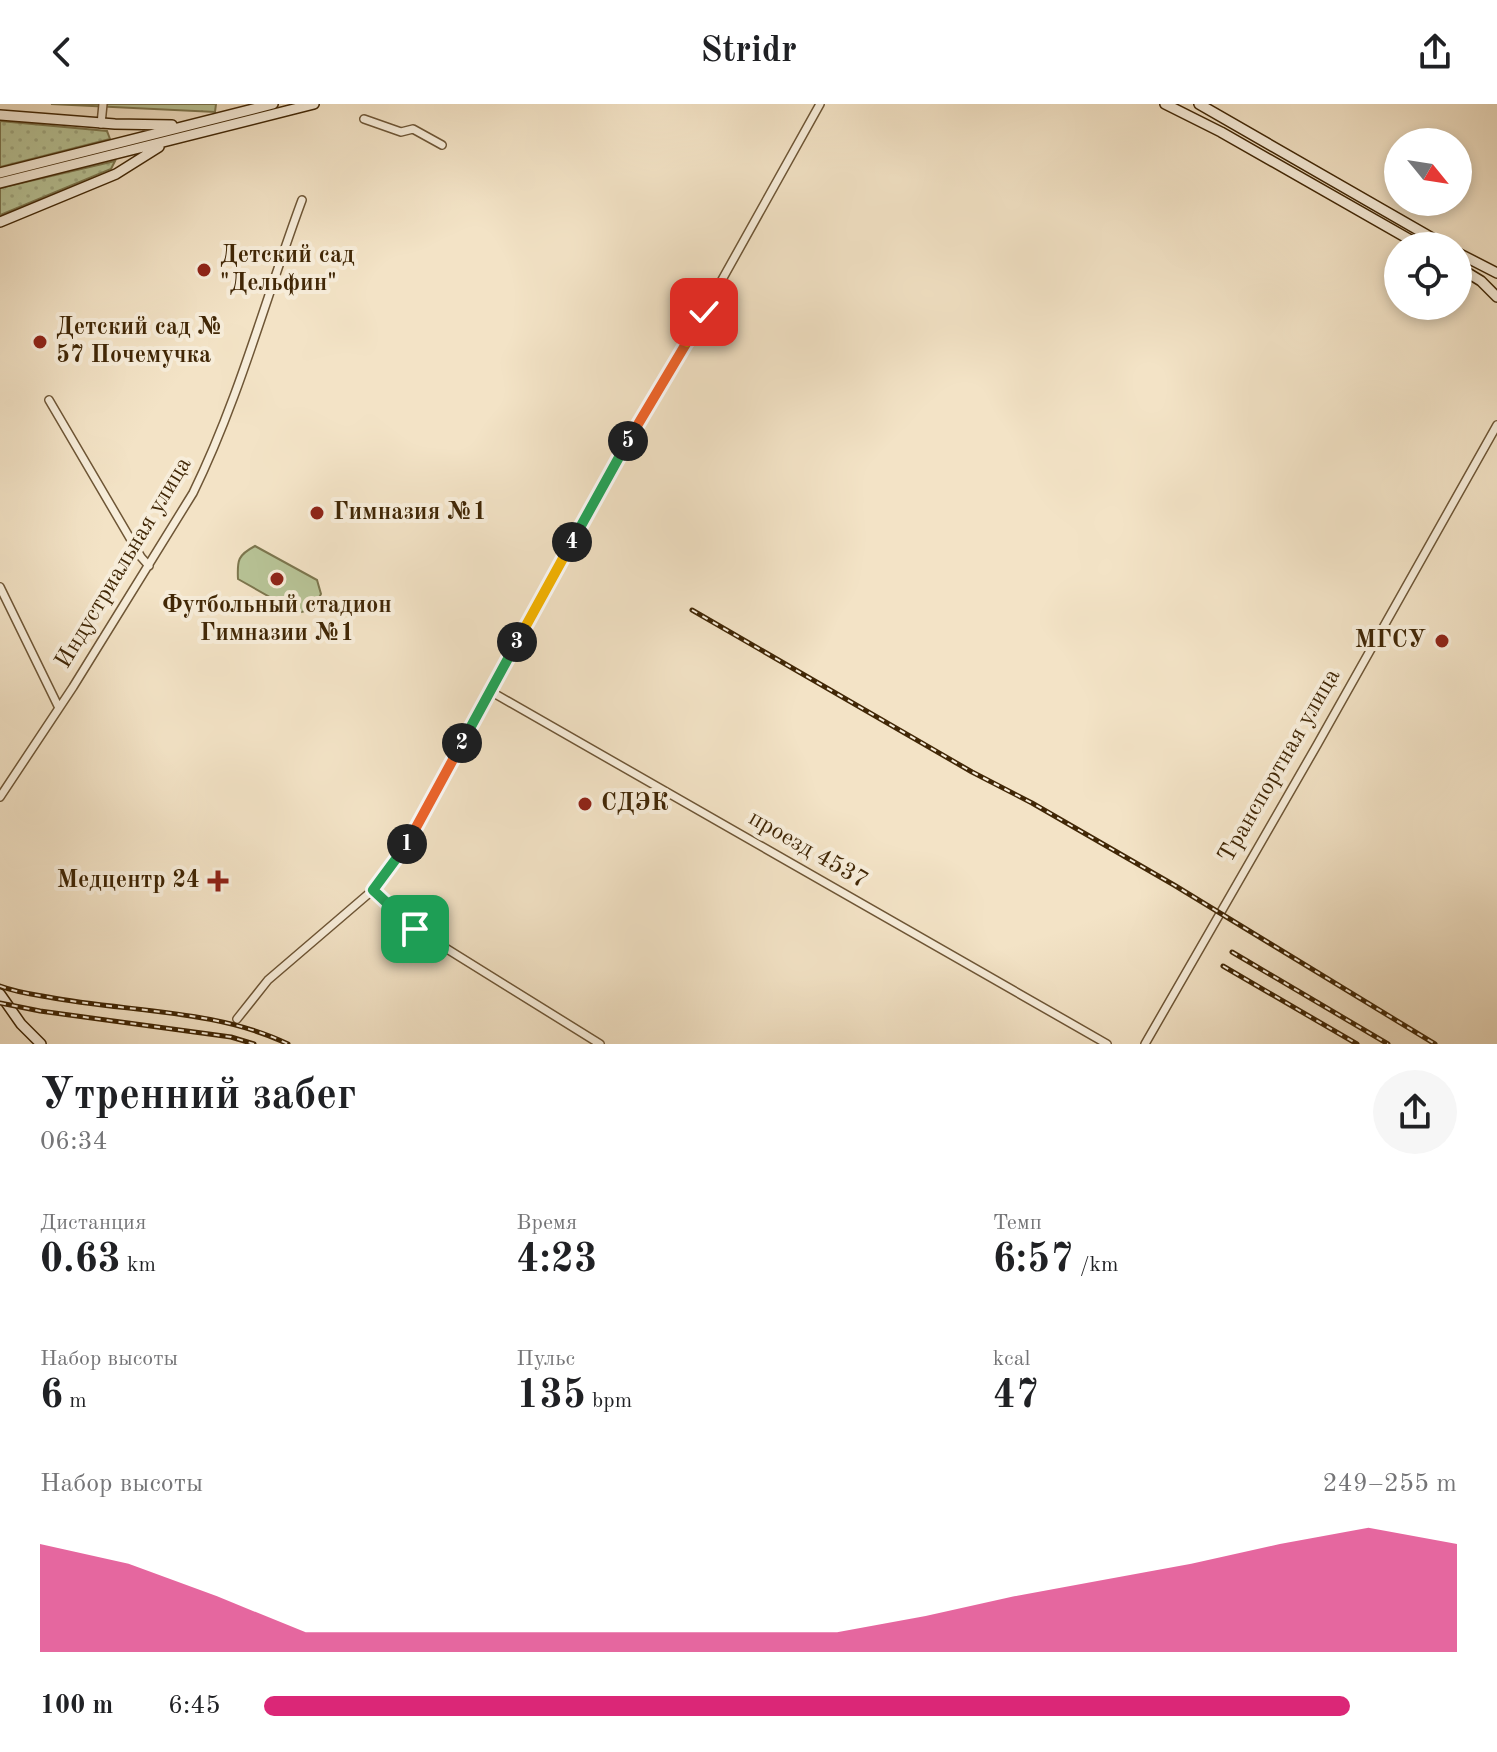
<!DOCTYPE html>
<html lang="ru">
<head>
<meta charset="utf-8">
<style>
	:root { --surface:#fff; --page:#f6f6f6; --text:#202124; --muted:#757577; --accent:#db2777 }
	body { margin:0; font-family:"Old Standard TT",serif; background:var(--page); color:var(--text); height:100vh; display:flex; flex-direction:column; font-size:30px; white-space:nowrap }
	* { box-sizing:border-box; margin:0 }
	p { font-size:26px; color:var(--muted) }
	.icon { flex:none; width:44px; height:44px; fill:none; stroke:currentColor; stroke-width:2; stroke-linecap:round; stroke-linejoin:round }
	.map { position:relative; height:940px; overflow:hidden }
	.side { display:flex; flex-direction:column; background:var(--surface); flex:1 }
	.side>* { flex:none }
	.needle { width:52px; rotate:120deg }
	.buttons { position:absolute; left:1384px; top:24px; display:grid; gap:16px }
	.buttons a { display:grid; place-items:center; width:88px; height:88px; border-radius:50%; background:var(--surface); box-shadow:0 4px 12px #0003; font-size:40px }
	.pin { position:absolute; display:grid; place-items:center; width:68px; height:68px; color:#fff; margin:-34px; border-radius:16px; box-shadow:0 4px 12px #0006 }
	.km { position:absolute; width:40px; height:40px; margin:-20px; border-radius:50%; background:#222; color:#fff; font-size:22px; line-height:40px; text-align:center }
	.round { display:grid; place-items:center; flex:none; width:84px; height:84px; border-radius:42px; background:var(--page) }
	.overview { display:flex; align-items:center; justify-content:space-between; height:136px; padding:0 40px }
	h1 { font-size:44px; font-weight:800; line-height:60px }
	.stats { display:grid; grid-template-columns:repeat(3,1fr); gap:12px; height:136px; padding:8px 40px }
	.stats div { display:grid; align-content:center }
	.stats b { font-size:40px; font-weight:800 }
	.stats small { font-size:22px; font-weight:400 }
	.stats p { font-size:22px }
	.chart { height:224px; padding:16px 40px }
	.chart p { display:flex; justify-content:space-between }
	.chart svg { width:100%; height:144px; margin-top:8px; fill:var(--accent); opacity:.7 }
	ul { padding:0 40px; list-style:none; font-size:26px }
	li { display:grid; grid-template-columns:128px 96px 1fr; align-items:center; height:60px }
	li i { height:20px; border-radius:10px; background:var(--accent) }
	header { display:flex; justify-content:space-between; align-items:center; height:104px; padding:0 40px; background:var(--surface); font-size:36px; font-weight:800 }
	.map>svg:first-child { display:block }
	.grass { fill:url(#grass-dots); stroke:#7c764e; stroke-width:2 }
	.park { fill:url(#park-tufts); stroke:#7c764e; stroke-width:2 }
	.pitch { fill:#b8c497; stroke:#7c764e; stroke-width:2 }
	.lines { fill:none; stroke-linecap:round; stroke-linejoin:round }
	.street-casing { stroke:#6e5636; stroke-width:10 }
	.secondary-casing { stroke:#412706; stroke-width:12 }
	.street { stroke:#f7edda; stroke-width:7 }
	.secondary { stroke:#f7edda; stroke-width:9 }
	.rail-casing { stroke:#412706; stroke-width:5 }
	.rail { stroke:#f7edda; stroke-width:2; stroke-dasharray:6; stroke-linecap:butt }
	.split-1-casing { stroke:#fff; stroke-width:16 }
	.split-2-casing { stroke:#fff; stroke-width:16 }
	.split-3-casing { stroke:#fff; stroke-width:16 }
	.split-4-casing { stroke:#fff; stroke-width:16 }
	.split-5-casing { stroke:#fff; stroke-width:16 }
	.split-6-casing { stroke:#fff; stroke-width:16 }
	.split-7-casing { stroke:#fff; stroke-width:16 }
	.split-1 { stroke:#22a559; stroke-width:10 }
	.split-2 { stroke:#f0652b; stroke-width:10 }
	.split-3 { stroke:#22a559; stroke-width:10 }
	.split-4 { stroke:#f5b400; stroke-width:10 }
	.split-5 { stroke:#22a559; stroke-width:10 }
	.split-6 { stroke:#f0652b; stroke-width:10 }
	.split-7 { stroke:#f5b400; stroke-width:10 }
	.poi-dot { fill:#8f2418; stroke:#f7edda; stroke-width:3 }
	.labels { text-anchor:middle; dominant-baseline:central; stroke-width:8; stroke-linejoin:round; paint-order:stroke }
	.poi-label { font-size:24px; font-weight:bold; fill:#412706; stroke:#f7edda; text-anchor:start }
	.street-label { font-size:24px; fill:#412706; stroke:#f7edda }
</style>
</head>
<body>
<header><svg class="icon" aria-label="back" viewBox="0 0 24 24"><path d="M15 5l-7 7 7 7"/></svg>Stridr<svg class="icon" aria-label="share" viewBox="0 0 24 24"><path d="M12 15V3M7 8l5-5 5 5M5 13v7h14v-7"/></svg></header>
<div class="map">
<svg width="1497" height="940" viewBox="0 0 1497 940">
	<defs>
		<pattern id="grass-dots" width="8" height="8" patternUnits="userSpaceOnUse" patternTransform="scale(2)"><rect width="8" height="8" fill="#b8c497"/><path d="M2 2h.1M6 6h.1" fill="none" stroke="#9fa881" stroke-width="1.8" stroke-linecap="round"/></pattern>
		<pattern id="park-tufts" width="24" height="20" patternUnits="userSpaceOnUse" patternTransform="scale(2)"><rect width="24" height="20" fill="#b8c497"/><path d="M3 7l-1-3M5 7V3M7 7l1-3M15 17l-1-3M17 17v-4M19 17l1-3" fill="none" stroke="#9fa881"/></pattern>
	</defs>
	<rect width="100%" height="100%" fill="#f3e3c6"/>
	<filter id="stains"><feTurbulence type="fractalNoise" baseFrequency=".0025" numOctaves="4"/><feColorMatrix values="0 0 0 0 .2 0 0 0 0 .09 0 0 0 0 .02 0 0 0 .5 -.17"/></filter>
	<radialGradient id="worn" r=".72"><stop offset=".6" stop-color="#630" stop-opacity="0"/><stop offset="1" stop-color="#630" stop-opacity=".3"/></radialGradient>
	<path class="grass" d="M 0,17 L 107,27 L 110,35 L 0,63 Z
		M 115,57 L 111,65 L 0,111 L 0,84 Z"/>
	<path class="park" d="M 51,0 L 216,0 L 215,8 Z"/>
	<path class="pitch" d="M 255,442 L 317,476 L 321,490 L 313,505 L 298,509 L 238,475 C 237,456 238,451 255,442 Z"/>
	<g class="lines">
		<defs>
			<path id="street" d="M 364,15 L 401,28 L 413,25 L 442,41
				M 101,20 L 103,0
				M 49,296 L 141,453 L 149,462
				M 0,483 L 59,604
				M 490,587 L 1107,940
				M 0,693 L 73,583 L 193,389 C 239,295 266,193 302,96
				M 373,786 L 388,802 L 415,825 L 600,940
				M 237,915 L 268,876 L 373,786 L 405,742 L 599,387 L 704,208 L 820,0
				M 1145,940 L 1317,641 L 1497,321"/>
			<path id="secondary" d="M 1165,0 L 1221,28 L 1421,142
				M 1199,0 L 1446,142
				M 0,11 L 115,20 L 172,21
				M 0,69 L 273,0
				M 0,79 L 314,0
				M 0,118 L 116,70 L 159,43
				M 1458,149 L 1497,169
				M 1458,163 L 1481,177 L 1497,193
				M 0,890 L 21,920 L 41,940"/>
		</defs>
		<use href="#street" class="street-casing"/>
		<use href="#secondary" class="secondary-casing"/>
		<use href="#street" class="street"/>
		<use href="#secondary" class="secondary"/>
		<defs>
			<path id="rail" d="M 692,506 L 972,668 L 1032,699 L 1174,781 L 1435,940
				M 1232,848 L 1388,940
				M 1223,862 L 1357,940
				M 0,882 C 16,888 31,890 48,893 C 126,908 216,905 288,940
				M 0,899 L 40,907 L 231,933 L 254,940"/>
		</defs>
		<use href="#rail" class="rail-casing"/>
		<use href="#rail" class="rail"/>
	</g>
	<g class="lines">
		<defs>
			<path id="split-1" d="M 407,740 L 373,786 L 415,825"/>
			<path id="split-2" d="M 407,740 L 462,639"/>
			<path id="split-3" d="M 462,639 L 517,538"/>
			<path id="split-4" d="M 517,538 L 572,438"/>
			<path id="split-5" d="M 572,438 L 628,337"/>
			<path id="split-6" d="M 628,337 L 687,238"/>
			<path id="split-7" d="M 687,238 L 704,208"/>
		</defs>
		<use href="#split-1" class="split-1-casing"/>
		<use href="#split-2" class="split-2-casing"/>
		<use href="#split-3" class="split-3-casing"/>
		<use href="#split-4" class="split-4-casing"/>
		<use href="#split-5" class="split-5-casing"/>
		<use href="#split-6" class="split-6-casing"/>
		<use href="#split-7" class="split-7-casing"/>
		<use href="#split-1" class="split-1"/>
		<use href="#split-2" class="split-2"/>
		<use href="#split-3" class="split-3"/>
		<use href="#split-4" class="split-4"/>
		<use href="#split-5" class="split-5"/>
		<use href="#split-6" class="split-6"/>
		<use href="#split-7" class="split-7"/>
	</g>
	<g class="poi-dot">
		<circle cx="204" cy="166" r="8"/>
		<circle cx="40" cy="238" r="8"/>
		<circle cx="317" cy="409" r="8"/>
		<circle cx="277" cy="475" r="8"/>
		<circle cx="1442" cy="537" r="8"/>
		<circle cx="585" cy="700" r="8"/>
		<path d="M214 765h8v8h8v8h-8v8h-8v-8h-8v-8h8z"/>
	</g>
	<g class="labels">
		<g class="poi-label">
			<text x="220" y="152">Детский сад<tspan x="220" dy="28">"Дельфин"</tspan></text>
			<text x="56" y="224">Детский сад №<tspan x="56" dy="28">57 Почемучка</tspan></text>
			<text x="333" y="409">Гимназия №1</text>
			<text x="277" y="502" text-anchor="middle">Футбольный стадион<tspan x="277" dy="28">Гимназии №1</tspan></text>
			<text x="1426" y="537" text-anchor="end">МГСУ</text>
			<text x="601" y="700">СДЭК</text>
			<text x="200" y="777" text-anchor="end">Медцентр 24</text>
		</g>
		<g class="street-label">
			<text transform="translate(124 459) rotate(-59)">Индустриальная улица</text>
			<text transform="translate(1280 662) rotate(-60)">Транспортная улица</text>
			<text transform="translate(808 746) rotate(30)">проезд 4537</text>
		</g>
	</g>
	<rect width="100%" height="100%" filter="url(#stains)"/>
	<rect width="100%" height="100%" fill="url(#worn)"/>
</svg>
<div class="buttons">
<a><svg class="needle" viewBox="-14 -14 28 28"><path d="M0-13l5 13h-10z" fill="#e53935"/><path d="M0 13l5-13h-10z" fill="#757577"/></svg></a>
<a><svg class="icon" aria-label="locate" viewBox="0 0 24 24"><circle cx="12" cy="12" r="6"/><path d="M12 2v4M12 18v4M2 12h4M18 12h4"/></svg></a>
</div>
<div class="pin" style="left:415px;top:825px;background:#1e9e55"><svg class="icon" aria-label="arrive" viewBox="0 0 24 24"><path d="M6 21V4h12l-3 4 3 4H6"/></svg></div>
<div class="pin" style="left:704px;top:208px;background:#d93025"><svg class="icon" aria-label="check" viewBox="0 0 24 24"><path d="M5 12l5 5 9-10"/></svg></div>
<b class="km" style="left:407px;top:740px">1</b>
<b class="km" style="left:462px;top:639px">2</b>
<b class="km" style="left:517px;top:538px">3</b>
<b class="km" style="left:572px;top:438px">4</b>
<b class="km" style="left:628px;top:337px">5</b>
</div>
<section class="side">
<div class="overview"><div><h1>Утренний забег</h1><p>06:34</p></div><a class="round"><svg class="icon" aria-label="share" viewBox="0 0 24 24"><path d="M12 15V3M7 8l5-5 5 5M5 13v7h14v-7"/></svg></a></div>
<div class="stats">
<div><p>Дистанция</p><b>0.63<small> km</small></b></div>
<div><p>Время</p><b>4:23</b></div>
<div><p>Темп</p><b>6:57<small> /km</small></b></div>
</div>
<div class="stats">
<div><p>Набор высоты</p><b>6<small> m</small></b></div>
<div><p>Пульс</p><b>135<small> bpm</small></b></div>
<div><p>kcal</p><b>47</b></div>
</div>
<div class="chart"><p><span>Набор высоты</span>249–255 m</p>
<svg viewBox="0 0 160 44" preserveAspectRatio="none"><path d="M0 44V11L10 17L20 27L30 38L40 38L50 38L60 38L70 38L80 38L90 38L100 33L110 27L120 22L130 17L140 11L150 6L160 11V44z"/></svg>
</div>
<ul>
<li><b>100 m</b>6:45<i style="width:91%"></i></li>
</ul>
</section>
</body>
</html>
